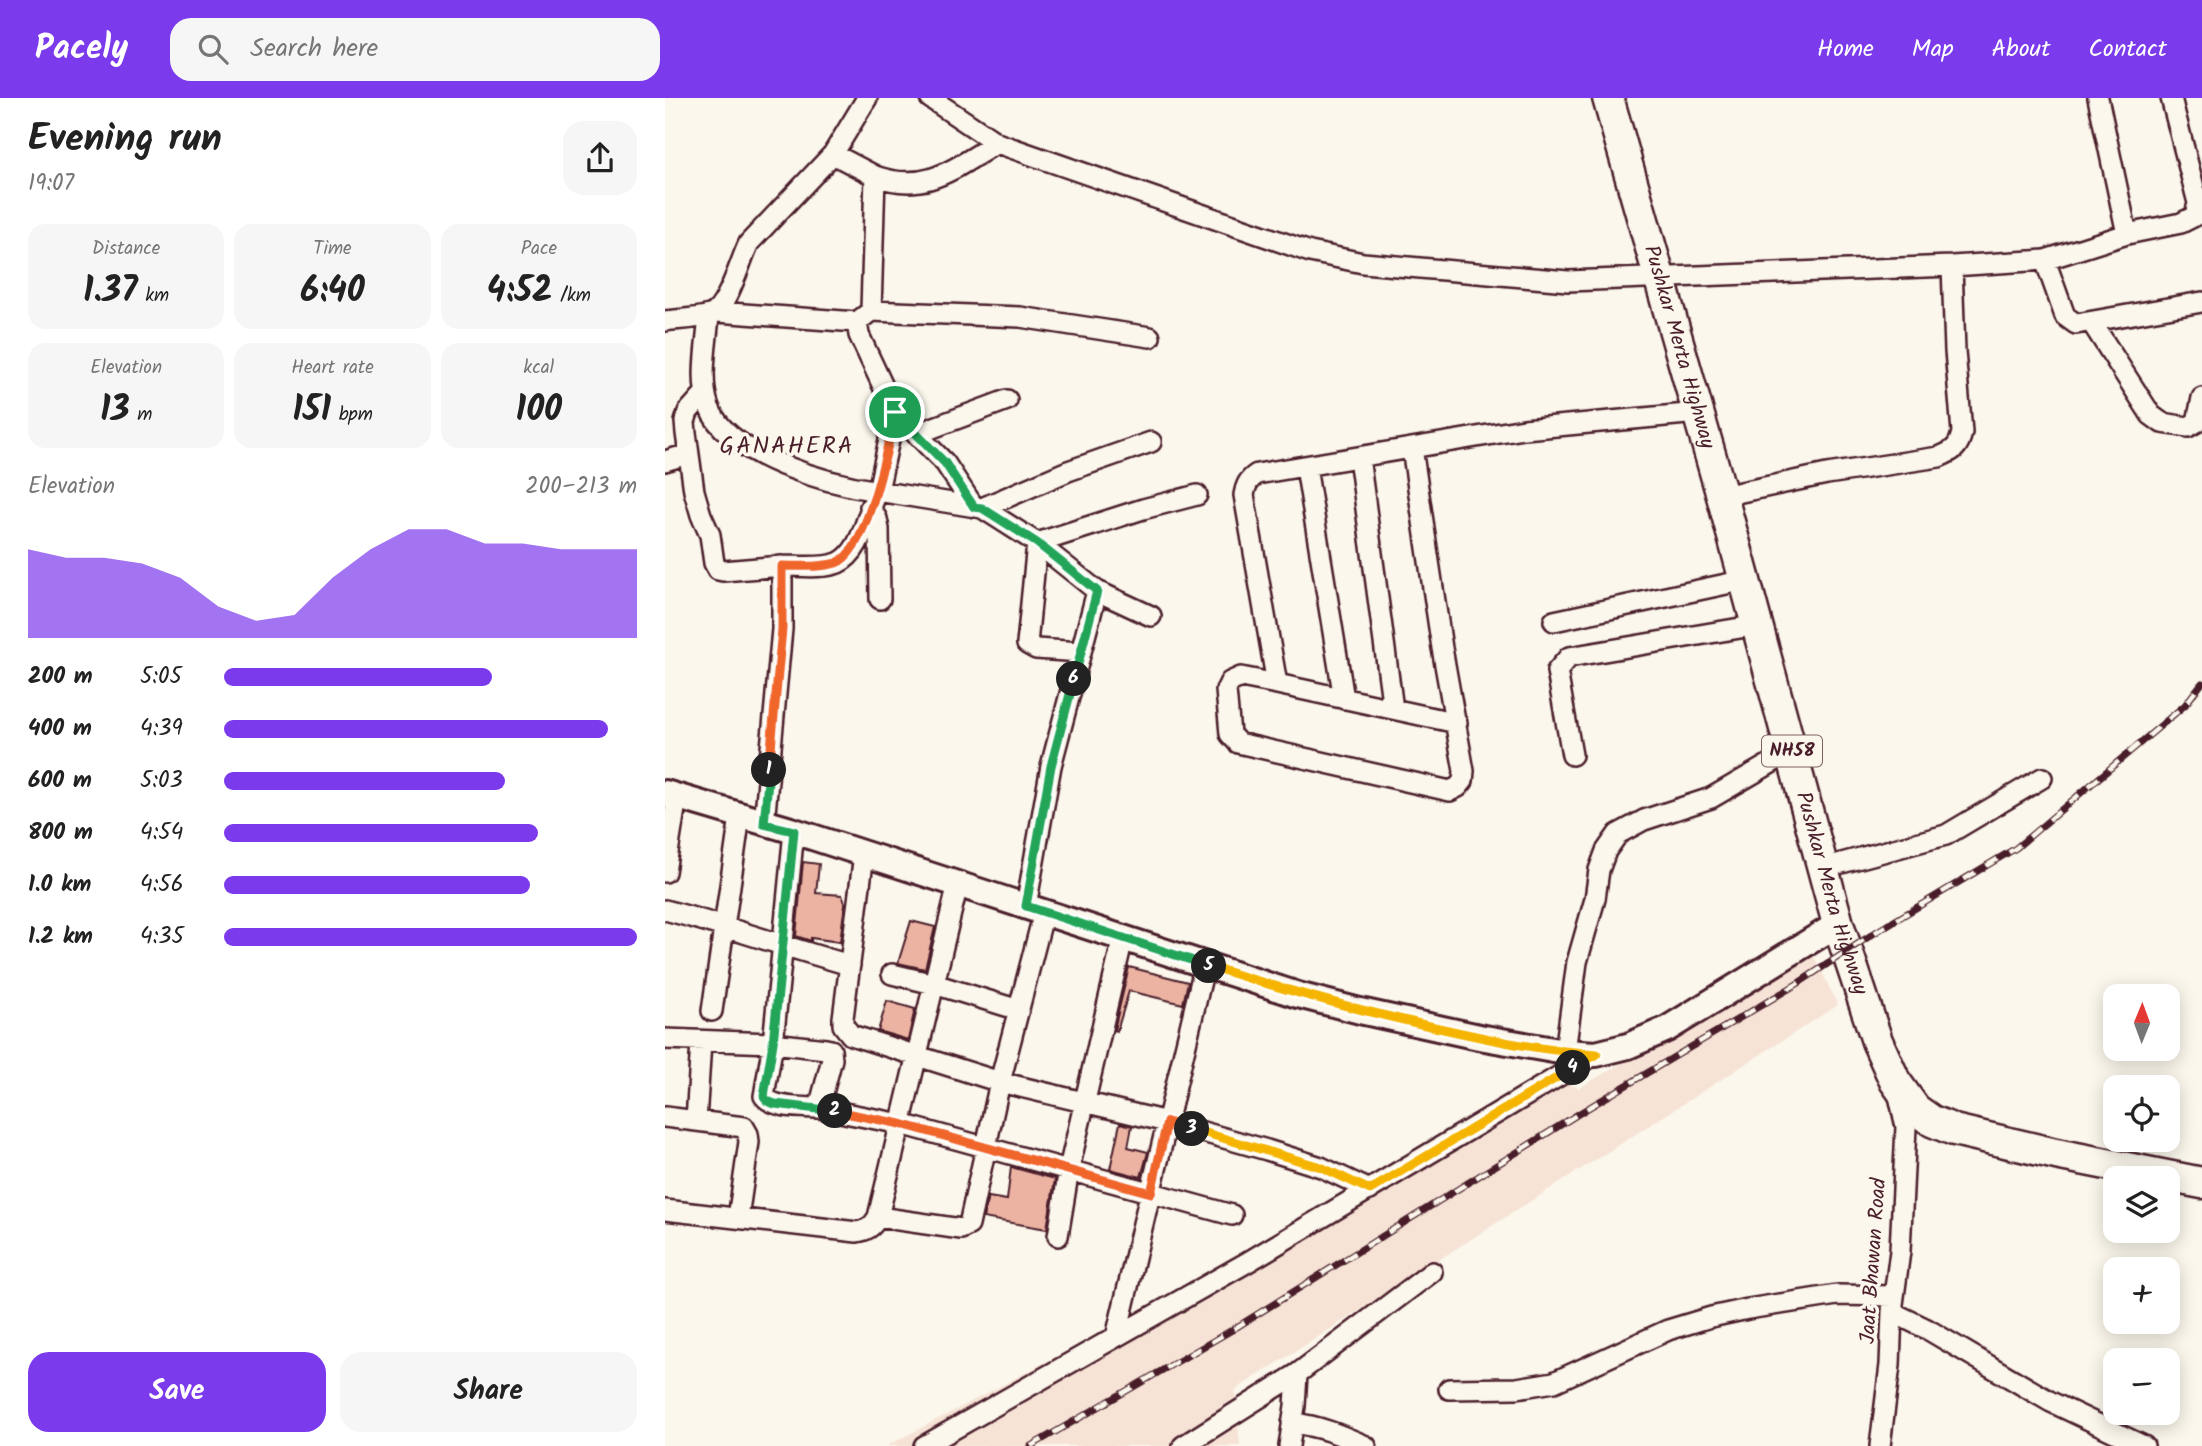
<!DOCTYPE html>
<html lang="en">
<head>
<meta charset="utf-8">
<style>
	:root { --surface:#fff; --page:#f6f6f6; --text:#222; --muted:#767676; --accent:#7c3aed }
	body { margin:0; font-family:Kalam,sans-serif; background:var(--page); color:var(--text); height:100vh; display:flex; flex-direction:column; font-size:26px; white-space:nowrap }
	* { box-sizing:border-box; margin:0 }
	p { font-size:23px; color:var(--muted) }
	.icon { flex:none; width:38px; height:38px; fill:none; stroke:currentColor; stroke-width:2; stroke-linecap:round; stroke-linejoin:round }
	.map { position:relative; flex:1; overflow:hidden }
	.panel { display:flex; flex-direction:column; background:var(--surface); width:665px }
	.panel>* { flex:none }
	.needle { width:46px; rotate:1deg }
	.tools { position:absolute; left:1438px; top:886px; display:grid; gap:14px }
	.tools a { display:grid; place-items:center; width:77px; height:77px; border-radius:14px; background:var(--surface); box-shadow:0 4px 18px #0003; font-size:35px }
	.pin { position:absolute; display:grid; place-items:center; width:60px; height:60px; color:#fff; margin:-30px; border:4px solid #fff; border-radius:50%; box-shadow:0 2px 7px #0007 }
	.km { position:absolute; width:35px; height:35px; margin:-18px; border-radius:50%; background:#222; color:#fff; font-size:19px; line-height:35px; text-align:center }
	.round { display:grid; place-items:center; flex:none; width:74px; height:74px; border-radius:21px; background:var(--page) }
	.head { display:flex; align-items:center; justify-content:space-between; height:119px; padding:0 28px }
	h1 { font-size:38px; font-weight:800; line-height:52px }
	.stats { display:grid; grid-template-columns:repeat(3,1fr); gap:10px; height:119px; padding:7px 28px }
	.stats div { display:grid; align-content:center; border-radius:18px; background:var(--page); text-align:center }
	.stats b { font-size:35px; font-weight:800 }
	.stats small { font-size:19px; font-weight:400 }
	.stats p { font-size:19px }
	.chart { height:196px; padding:14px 28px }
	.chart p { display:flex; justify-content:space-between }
	.chart svg { width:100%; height:126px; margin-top:7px; fill:var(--accent); opacity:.7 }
	.button { display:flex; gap:14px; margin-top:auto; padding:14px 28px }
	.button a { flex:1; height:80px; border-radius:21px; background:var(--accent); color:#fff; font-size:28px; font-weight:800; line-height:80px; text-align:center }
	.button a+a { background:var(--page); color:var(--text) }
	ul { padding:0 28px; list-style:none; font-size:23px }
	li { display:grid; grid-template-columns:112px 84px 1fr; align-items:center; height:52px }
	li i { height:18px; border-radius:9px; background:var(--accent) }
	header { display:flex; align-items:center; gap:42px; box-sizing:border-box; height:98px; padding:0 35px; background:var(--accent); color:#fff }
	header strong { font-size:33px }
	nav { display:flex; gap:38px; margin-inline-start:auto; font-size:24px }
	.search { width:490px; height:63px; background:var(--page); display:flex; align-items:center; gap:18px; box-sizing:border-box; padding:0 24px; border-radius:21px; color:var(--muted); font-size:26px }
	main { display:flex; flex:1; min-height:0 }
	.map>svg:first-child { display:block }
	.built { fill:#f6e3d6 }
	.building { fill:#ecb3a3; stroke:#4a1f2b; stroke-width:2 }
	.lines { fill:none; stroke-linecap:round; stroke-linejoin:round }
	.minor-casing { stroke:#4a1f2b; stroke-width:24 }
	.major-casing { stroke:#4a1f2b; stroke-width:30 }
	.highway-casing { stroke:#4a1f2b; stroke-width:35 }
	.minor { stroke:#fbf7ec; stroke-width:19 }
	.major { stroke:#fbf7ec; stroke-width:24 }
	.highway { stroke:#fbf7ec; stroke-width:30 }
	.rail-casing { stroke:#4a1f2b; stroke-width:7 }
	.rail { stroke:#fbf7ec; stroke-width:4.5; stroke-dasharray:13; stroke-linecap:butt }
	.split-1-casing { stroke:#fff; stroke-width:14 }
	.split-2-casing { stroke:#fff; stroke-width:14 }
	.split-3-casing { stroke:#fff; stroke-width:14 }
	.split-4-casing { stroke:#fff; stroke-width:14 }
	.split-5-casing { stroke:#fff; stroke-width:14 }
	.split-6-casing { stroke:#fff; stroke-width:14 }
	.split-7-casing { stroke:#fff; stroke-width:14 }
	.split-1 { stroke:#f0652b; stroke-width:9 }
	.split-2 { stroke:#22a559; stroke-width:9 }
	.split-3 { stroke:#f0652b; stroke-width:9 }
	.split-4 { stroke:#f5b400; stroke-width:9 }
	.split-5 { stroke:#f5b400; stroke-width:9 }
	.split-6 { stroke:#22a559; stroke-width:9 }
	.split-7 { stroke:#22a559; stroke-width:9 }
	.labels { text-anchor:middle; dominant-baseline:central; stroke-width:7; stroke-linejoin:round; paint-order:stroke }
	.shield { fill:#fbf7ec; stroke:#7f6065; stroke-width:2 }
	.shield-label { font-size:19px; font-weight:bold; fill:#4a1f2b }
	.street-label { font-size:21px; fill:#4a1f2b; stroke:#fbf7ec }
	.quarter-label { font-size:24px; letter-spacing:2px; fill:#4a1f2b; stroke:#fbf7ec }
</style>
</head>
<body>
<header>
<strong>Pacely</strong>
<div class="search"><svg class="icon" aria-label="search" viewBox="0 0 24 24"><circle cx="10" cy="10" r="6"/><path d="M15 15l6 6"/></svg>Search here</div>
<nav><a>Home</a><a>Map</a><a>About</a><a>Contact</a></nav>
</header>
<main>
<section class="panel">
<div class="head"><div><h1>Evening run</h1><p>19:07</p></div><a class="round"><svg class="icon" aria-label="share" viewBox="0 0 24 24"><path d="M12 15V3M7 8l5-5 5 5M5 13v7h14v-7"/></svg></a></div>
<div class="stats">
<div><p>Distance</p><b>1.37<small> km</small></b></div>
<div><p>Time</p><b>6:40</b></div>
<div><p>Pace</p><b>4:52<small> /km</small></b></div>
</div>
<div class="stats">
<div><p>Elevation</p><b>13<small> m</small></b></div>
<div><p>Heart rate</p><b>151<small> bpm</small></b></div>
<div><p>kcal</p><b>100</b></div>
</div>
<div class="chart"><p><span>Elevation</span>200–213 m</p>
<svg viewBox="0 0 160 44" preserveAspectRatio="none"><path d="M0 44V13L10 16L20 16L30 18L40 23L50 33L60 38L70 36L80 23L90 13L100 6L110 6L120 11L130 11L140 13L150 13L160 13V44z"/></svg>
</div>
<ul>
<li><b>200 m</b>5:05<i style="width:65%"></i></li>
<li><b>400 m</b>4:39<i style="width:93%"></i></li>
<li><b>600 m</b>5:03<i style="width:68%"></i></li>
<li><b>800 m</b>4:54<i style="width:76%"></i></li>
<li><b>1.0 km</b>4:56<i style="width:74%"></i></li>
<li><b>1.2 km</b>4:35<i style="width:100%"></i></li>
</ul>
<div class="button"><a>Save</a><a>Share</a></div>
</section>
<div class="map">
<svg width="1537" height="1348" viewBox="0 0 1537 1348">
	<rect width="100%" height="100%" fill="#fbf7ec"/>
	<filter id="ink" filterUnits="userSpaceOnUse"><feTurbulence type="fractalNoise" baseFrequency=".0143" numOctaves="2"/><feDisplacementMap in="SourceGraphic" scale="14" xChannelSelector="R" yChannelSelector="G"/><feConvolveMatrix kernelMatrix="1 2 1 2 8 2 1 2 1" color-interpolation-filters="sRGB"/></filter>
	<g filter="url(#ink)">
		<path class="built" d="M 1147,854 L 1173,907 L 570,1292 L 575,1348 L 222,1348 L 464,1220 L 883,978 L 914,990 Z"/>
		<path class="building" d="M 138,764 L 154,766 L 151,795 L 177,797 L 180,805 L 175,844 L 146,840 L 146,843 L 131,838 Z
			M 246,823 L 270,829 L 260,871 L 233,865 Z
			M 464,869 L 523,884 L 518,906 L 464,893 L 452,933 L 449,932 Z
			M 222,903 L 250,911 L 243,942 L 213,933 Z
			M 455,1025 L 467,1028 L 463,1049 L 483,1054 L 476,1079 L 445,1071 Z
			M 346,1069 L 390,1081 L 382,1131 L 318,1120 L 323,1099 L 342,1102 Z"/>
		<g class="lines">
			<defs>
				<path id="minor" d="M 265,0 L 332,45 L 645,154 L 698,165 L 903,183 L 1287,168 L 1380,162 L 1462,136 L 1516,125 L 1530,118 L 1533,105 L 1506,0
					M 1433,0 L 1462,136
					M 168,56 L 210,78 L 206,213 L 192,224 L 194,237 L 230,314 L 213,393 L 317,410 L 372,445 L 432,493 L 486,518
					M 210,78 C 262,96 289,70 332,45
					M 1380,162 L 1400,218 L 1411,226 L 1537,204
					M 206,213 L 355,219 L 485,239
					M 52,214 L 192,224
					M 44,217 C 42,246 34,282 44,309 C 63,359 165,386 213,393 C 201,415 198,454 173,465 C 157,471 134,468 117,468 L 117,531 L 99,726
					M 0,223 C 14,221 31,221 45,217 C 63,211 75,162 84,145 L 168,56 L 202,0
					M 1427,225 L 1486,317 L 1497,325 L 1523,329 L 1532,324 L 1537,300
					M 40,295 L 23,314 L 20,324 L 21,335 L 29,393 L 36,417 L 45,437 L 49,465 L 53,472 L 58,473 L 117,468
					M 230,314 L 280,365 L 309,409
					M 251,336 L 342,302
					M 694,359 L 728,611
					M 0,363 L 23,356
					M 641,369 L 679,601
					M 1057,398 L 1162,376 L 1274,359 C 1288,353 1294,350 1297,334 L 1290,253 L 1287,168
					M 205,409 L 212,421 L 214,431 L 215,501
					M 317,410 L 403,373 L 486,344
					M 889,523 L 1080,482
					M 416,554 L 371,551 L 362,546 L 372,445 L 478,411 L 532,397
					M 612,586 L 576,579 L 565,584 L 561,592 L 565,636 L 573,645 L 785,693 L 793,689 L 798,683 L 799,673 L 777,550 L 747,350
					M 792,625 L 612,586 L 579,397 C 581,387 583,382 592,376 L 859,331 L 1033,315
					M 907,657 L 892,573 L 904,559 L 1093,527
					M 129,733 L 108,945 L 99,998 C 109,1011 138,1009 154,1010
					M 199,756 L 178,920 L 178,927 L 186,937 L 335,984 L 502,1024 L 602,1052 L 656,1069 L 705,1092
					M 1158,770 L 1281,737 L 1377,680
					M 0,774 L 12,698
					M 361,808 L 386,668 L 432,493
					M 0,812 C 62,828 123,850 185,867
					M 227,876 L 269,886 L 354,912
					M 47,913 L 75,718
					M 0,941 L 108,945 L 161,951 L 166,952 L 167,961 L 154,1010 L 236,1026 L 567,1117
					M 900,954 L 912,864 L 930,801 L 934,772 L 941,753 L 953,736 L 979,722 L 1046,700 L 1127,653
					M 0,1019 L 79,1029 L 83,1036 L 84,1044 L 73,1120
					M 31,1023 L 36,944
					M 0,1112 L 192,1134 C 203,1132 207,1129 213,1119 L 293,786
					M 213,1119 L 296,1131 L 304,1127 L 335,984 L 379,814
					M 393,1138 L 404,1071 L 458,840
					M 1227,1214 L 1262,1231 L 1386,1304 L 1479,1348
					M 451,1239 L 540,866
					M 784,1291 L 852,1290 L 889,1284 L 1003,1232 L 1046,1219 L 1083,1211 L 1172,1197 L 1229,1198
					M 627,1325 C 655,1328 676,1337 701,1348
					M 259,1348 L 581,1165 L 931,956
					M 518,1348 L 632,1276 L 767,1174
					M 624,1348 L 630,1308 L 632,1276
					M 1215,1348 L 1225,1267 L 1227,1214 L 1235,1153 L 1241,1029 L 1234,998"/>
				<path id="major" d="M 0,695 L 129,733 L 633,897 L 695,913 L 814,939 L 900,954 L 931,956 L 963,948 L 1002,931 L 1173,826"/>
				<g id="highway">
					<path id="s1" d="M 943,0 L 1057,398 L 1173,826 L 1212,943 L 1230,983 L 1250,1011 L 1267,1023 L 1289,1032 L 1391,1056 L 1537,1085"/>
				</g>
			</defs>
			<use href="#minor" class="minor-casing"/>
			<use href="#major" class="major-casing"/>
			<use href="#highway" class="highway-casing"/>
			<use href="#minor" class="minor"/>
			<use href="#major" class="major"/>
			<use href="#highway" class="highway"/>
			<defs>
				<path id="rail" d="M 366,1348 L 567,1232 L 918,1013 L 1132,886 L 1214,832 L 1351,750 L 1520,607 L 1537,585"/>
			</defs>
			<use href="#rail" class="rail-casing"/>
			<use href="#rail" class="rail"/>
		</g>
	</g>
	<g class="lines" filter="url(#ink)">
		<defs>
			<path id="split-1" d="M 104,672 L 117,531 L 117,468 C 134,468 154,470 171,465 C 203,454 223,346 230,314"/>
			<path id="split-2" d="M 104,672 L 99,726 L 129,733 L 108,945 L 99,998 L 102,1003 L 110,1006 L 170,1013"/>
			<path id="split-3" d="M 170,1013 L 236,1026 L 486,1095 L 502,1024 L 527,1031"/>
			<path id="split-4" d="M 527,1031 L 656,1069 L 705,1092 L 908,970"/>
			<path id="split-5" d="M 544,868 C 623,893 702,915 783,932 C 832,943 881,953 932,956 L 908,970"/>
			<path id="split-6" d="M 409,581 L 386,668 L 361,808 L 544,868"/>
			<path id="split-7" d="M 230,314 L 280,365 L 309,409 L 317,410 L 372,445 L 432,493 L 409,581"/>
		</defs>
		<use href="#split-1" class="split-1-casing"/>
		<use href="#split-2" class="split-2-casing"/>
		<use href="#split-3" class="split-3-casing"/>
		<use href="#split-4" class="split-4-casing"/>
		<use href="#split-5" class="split-5-casing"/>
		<use href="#split-6" class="split-6-casing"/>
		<use href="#split-7" class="split-7-casing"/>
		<use href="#split-1" class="split-1"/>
		<use href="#split-2" class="split-2"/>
		<use href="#split-3" class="split-3"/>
		<use href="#split-4" class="split-4"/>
		<use href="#split-5" class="split-5"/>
		<use href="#split-6" class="split-6"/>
		<use href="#split-7" class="split-7"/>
	</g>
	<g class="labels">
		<rect class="shield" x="1097" y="637.5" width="60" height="31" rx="5"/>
		<g class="shield-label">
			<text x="1127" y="653">NH58</text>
		</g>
		<g class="street-label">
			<text stroke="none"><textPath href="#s1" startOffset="259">Pushkar Merta Highway</textPath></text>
			<text stroke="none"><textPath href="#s1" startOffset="826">Pushkar Merta Highway</textPath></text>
			<text transform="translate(1209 1163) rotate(-86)">Jaat Bhawan Road</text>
		</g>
		<g class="quarter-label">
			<text x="122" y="348">GANAHERA</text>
		</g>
	</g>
</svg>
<div class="tools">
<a><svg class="needle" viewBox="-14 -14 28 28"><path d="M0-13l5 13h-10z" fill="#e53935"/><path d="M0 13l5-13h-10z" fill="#767676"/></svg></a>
<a><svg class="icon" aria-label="locate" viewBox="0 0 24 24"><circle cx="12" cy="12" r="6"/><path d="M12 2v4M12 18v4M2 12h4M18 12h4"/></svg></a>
<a><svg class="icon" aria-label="layers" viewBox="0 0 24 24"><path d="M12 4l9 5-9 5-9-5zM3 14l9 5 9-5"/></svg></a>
<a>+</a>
<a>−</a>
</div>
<div class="pin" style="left:230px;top:314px;background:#1e9e55"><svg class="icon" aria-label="arrive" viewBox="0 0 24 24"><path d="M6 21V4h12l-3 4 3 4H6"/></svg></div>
<b class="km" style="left:104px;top:672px">1</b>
<b class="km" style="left:170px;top:1013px">2</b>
<b class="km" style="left:527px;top:1031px">3</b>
<b class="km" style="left:908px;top:970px">4</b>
<b class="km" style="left:544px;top:868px">5</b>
<b class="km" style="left:409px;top:581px">6</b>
</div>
</main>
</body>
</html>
